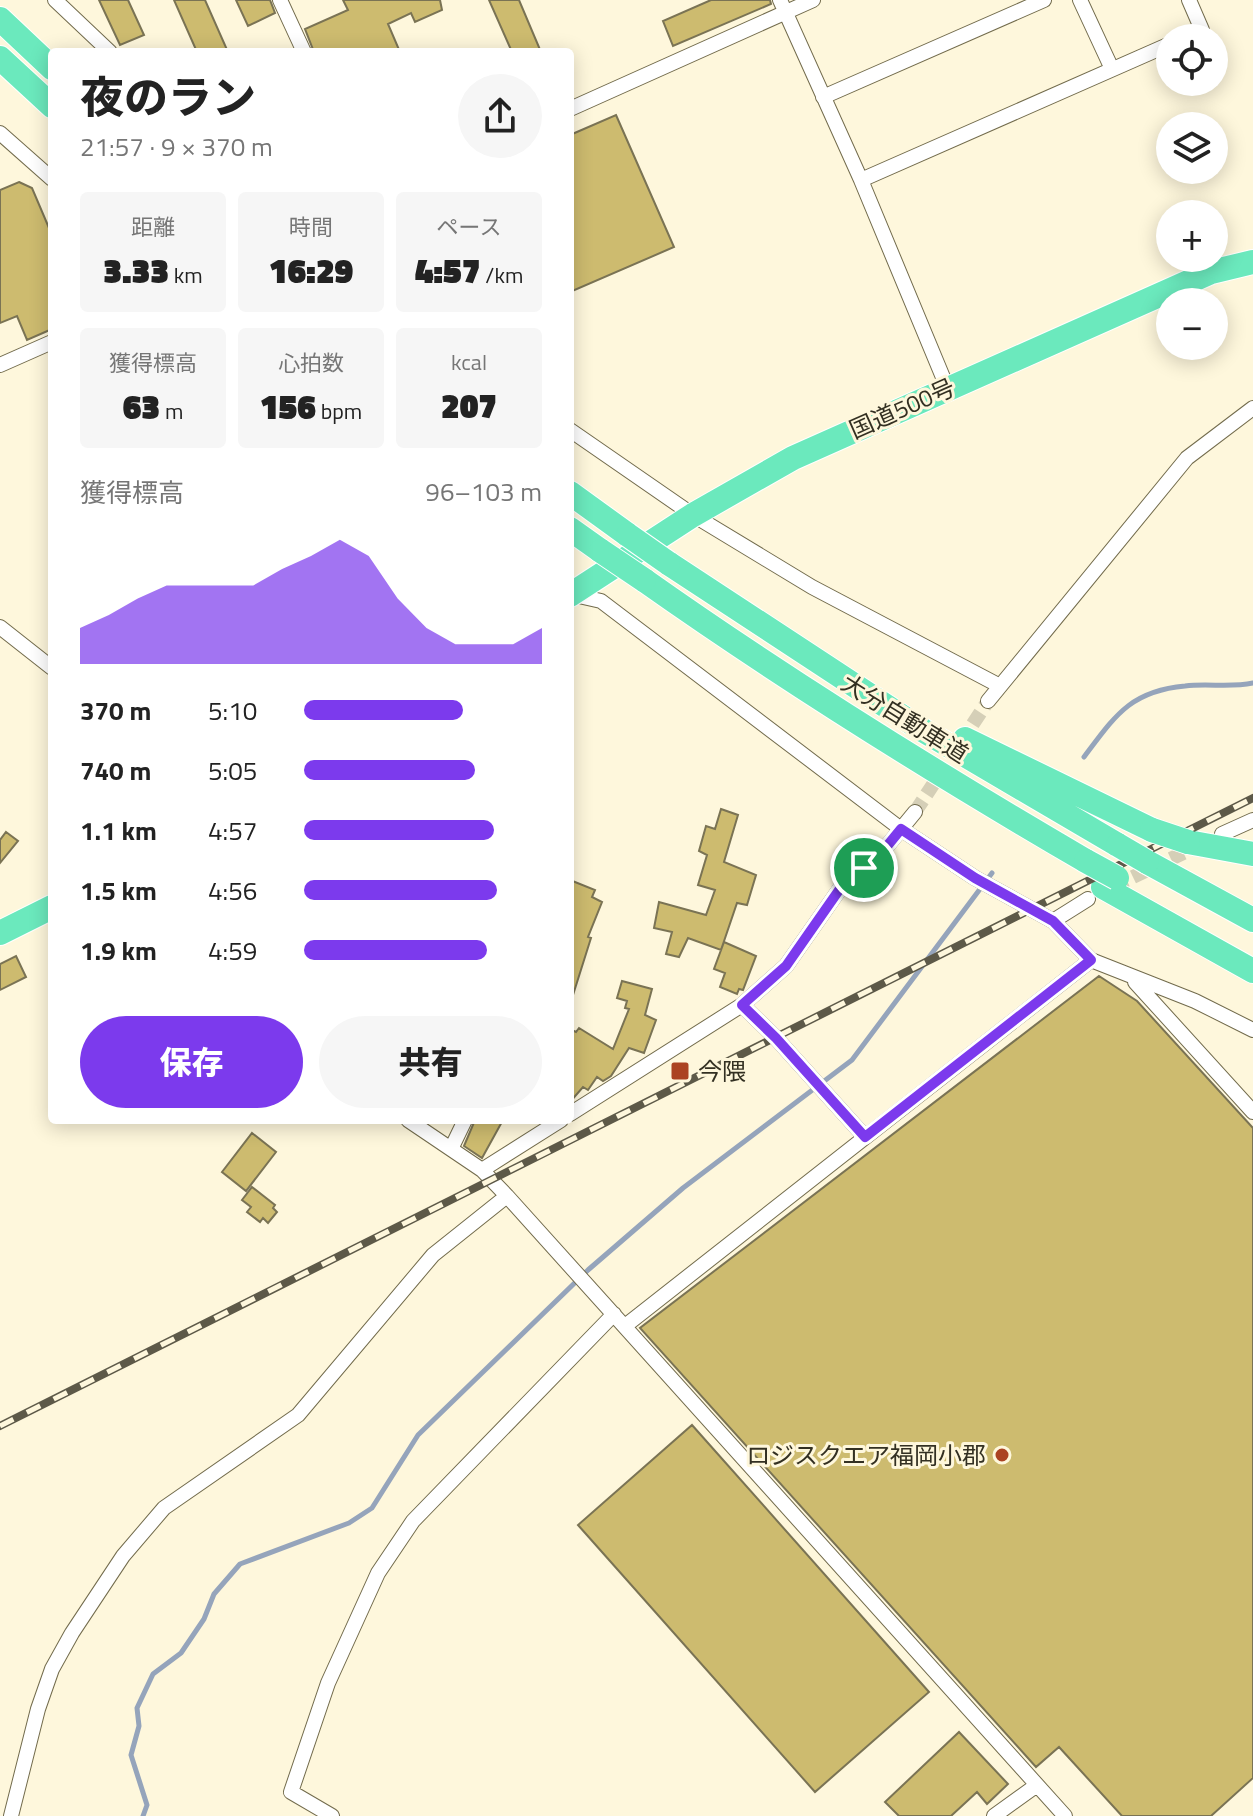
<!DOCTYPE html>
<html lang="ja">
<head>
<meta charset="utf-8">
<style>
	:root { --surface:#fff; --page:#f6f6f6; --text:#222; --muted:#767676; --accent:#7c3aed }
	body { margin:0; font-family:"Titillium Web","Noto Sans JP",sans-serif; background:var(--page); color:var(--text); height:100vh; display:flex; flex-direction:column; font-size:30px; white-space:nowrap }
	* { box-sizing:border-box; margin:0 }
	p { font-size:26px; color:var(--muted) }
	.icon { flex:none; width:44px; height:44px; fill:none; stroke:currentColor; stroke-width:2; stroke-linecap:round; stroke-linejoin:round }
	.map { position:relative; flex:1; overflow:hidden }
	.drawer { position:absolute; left:48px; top:48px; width:526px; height:1076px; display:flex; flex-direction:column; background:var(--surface); border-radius:8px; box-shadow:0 4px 20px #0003 }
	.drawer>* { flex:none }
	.buttons { position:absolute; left:1156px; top:24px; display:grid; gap:16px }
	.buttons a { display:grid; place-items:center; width:72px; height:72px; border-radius:50%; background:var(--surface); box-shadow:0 4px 20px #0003; font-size:40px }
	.pin { position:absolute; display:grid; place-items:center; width:68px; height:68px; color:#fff; margin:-34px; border:4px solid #fff; border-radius:50%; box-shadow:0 2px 8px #0007 }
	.round { display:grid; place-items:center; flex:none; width:84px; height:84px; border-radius:42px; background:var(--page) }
	.head { display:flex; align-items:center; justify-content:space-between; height:136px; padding:0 32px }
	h1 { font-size:44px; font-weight:800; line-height:60px }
	.metrics { display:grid; grid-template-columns:repeat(3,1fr); gap:12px; height:136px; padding:8px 32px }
	.metrics div { display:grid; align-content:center; border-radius:8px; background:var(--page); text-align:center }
	.metrics b { font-size:34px; font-weight:800 }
	.metrics small { font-size:22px; font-weight:400 }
	.metrics p { font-size:22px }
	.chart { height:224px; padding:16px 32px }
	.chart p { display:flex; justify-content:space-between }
	.chart svg { width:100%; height:144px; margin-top:8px; fill:var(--accent); opacity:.7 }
	.button { display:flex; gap:16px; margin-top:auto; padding:16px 32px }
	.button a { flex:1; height:92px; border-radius:48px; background:var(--accent); color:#fff; font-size:32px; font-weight:800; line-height:92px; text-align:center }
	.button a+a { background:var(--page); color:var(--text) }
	ul { padding:0 32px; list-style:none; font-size:26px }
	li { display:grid; grid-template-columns:128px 96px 1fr; align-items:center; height:60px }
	li i { height:20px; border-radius:10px; background:var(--accent) }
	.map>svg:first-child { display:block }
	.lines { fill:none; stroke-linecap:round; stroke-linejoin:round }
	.stream { stroke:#95a4bb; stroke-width:5 }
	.building { fill:#cdbb6f; stroke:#7a7354; stroke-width:2 }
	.street-tunnel { stroke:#d5cfb7; stroke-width:14; stroke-dasharray:14 7; stroke-linecap:butt }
	.street-casing { stroke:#726b4c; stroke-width:16 }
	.highway-casing { stroke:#fff; stroke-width:26 }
	.street { stroke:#fff; stroke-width:14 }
	.highway { stroke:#6be9bd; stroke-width:24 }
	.rail-casing { stroke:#5d5948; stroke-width:8 }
	.rail { stroke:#fef7dc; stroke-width:5; stroke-dasharray:15; stroke-linecap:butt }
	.highway-bridge-casing { stroke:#fff; stroke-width:26; stroke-linecap:butt }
	.highway-bridge { stroke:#6be9bd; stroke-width:24 }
	.route-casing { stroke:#fff; stroke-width:16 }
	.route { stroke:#7c3aed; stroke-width:10 }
	.poi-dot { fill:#ab4322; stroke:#fef7dc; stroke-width:3 }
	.labels { text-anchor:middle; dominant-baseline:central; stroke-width:6; stroke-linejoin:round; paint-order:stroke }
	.street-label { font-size:24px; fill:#333022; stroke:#fef7dc }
	.poi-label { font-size:24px; fill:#333022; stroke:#fef7dc; text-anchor:start }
</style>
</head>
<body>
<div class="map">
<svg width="1253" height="1816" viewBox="0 0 1253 1816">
	<rect width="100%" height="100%" fill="#fef7dc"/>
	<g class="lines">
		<path class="stream" d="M 1084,757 C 1115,716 1130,691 1185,686 C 1208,683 1230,688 1253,683
			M 143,1816 L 147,1805 L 131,1755 L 139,1726 L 137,1708 L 153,1674 L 181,1653 L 204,1619 L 214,1594 L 240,1564 L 349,1523 L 372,1508 L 418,1435 L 588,1270 L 683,1188 L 852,1060 L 992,873"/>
	</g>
	<path class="building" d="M 99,0 L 128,0 L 144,35 L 120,45 Z
		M 174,0 L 205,0 L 228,52 L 197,52 Z
		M 236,0 L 270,0 L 275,13 L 248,26 Z
		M 343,0 L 440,0 L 442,10 L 415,22 L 411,13 L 388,24 L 400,52 L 314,52 L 305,29 L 348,10 Z
		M 489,0 L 519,0 L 541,52 L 512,52 Z
		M 711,0 L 770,0 L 771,4 L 673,46 L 663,21 Z
		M 616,115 L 674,247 L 570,292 L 570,135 Z
		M 19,182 L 32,188 L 52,235 L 52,329 L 27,340 L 17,316 L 0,323 L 0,190 Z
		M 721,809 L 738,815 L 724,862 L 756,875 L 747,905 L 737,903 L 721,950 L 688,938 L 679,957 L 666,954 L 672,932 L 654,928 L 659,902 L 706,915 L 715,890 L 698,885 L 707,855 L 699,851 L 706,826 L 715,829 Z
		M 6,832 L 18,841 L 0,863 L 0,840 Z
		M 570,880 L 595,890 L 592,897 L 602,902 L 588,937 L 591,938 L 573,995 L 570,995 Z
		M 724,942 L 756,956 L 743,990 L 739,989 L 737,994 L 720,987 L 725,973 L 714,969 Z
		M 16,956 L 26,977 L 0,990 L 0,964 Z
		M 1099,976 L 1137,1001 L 1253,1128 L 1253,1778 L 1211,1816 L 1122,1816 L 1059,1747 L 1036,1767 L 640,1328 Z
		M 622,981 L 652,989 L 645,1015 L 656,1020 L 644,1053 L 629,1048 L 611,1076 L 603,1081 L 597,1077 L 588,1090 L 583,1087 L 570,1102 L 570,1029 L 576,1032 L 579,1028 L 613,1049 L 629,1009 L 625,1008 L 627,1001 L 617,998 Z
		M 475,1120 L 503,1120 L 482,1158 L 464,1146 Z
		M 252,1133 L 276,1152 L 246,1191 L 222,1172 Z
		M 252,1187 L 275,1205 L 273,1208 L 277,1212 L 268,1223 L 263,1218 L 260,1222 L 247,1212 L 251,1207 L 242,1200 Z
		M 692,1425 L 929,1692 L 815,1792 L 578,1525 Z
		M 959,1732 L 1008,1784 L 987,1804 L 977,1792 L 951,1816 L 899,1816 L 885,1802 Z"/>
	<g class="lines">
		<path class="street-tunnel" d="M 915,812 L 988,701
			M 1114,886 L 1200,845"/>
		<defs>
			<path id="street" d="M 55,0 L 110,52
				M 280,0 L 304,52
				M 780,0 L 861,180 L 947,387
				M 1080,0 L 1112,69
				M 1183,38 L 1202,30 L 1189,0
				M 823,97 L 1044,0
				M 570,109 L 813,0
				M 0,133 L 52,179
				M 861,180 L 1170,44
				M 0,365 L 52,342
				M 570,430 L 693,515 L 812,587 L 1000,686
				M 570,594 L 601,601 L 901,829 L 975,878 L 1053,921 L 1091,960 L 1195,1001 L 1253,1030
				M 0,627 L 52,668
				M 988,701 L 1187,458 L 1253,408
				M 1222,834 L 1253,820
				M 1053,921 L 1088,899
				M 1135,982 L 1253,1112
				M 742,1005 L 776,1038 L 865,1137
				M 570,1114 L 742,1005 L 786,966 L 844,883 L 883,851 L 915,812
				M 408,1120 L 482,1170 L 507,1196 L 1065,1816
				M 451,1149 L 465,1120
				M 482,1170 L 561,1120
				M 625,1326 L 1091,960
				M 11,1816 L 38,1709 L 52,1669 L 72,1633 L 123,1556 L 164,1508 L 298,1415 L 433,1255 L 507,1196
				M 332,1816 L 291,1792 L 328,1683 L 378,1573 L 413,1521 L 614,1314
				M 994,1816 L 1037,1785"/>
			<path id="highway" d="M 0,19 L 52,68
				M 0,58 L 52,106
				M 570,493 L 628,535
				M 570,529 L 601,551
				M 668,563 L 924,731 L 1118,845
				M 644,580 C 787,681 935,773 1086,861
				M 570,595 L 693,515 L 793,458 L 1211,272 L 1253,262
				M 965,739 L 1152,830
				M 1188,842 L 1253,854
				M 1147,862 L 1253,920
				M 1103,887 L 1253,971
				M 0,933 L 52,907"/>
		</defs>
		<use href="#street" class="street-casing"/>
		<use href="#highway" class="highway-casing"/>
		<use href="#street" class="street"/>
		<use href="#highway" class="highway"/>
		<defs>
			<path id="rail" d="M 0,1426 L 1253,798"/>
		</defs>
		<use href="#rail" class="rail-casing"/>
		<use href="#rail" class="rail"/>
		<defs>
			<path id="highway-bridge" d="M 628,535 L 668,563
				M 601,551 L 644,580
				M 1152,830 L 1188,842
				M 1118,845 L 1147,862
				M 1086,861 L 1117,878"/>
		</defs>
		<use href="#highway-bridge" class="highway-bridge-casing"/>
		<use href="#highway-bridge" class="highway-bridge"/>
	</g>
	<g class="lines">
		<defs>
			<path id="route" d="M 901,829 L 975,878 L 1053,921 L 1091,960 L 865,1137 L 776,1038 L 742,1005 L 786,966 L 844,883 L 883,851 Z"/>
		</defs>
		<use href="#route" class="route-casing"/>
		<use href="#route" class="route"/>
	</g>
	<g class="poi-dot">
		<rect x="670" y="1061" width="20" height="20" rx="4"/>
		<circle cx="1002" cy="1455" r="8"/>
	</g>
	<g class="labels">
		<g class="street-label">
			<text transform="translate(902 408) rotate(-24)">国道500号</text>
			<text transform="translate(905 718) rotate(32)">大分自動車道</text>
		</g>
		<g class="poi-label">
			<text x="698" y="1071">今隈</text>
			<text x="986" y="1455" text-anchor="end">ロジスクエア福岡小郡</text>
		</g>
	</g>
</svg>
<div class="buttons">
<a><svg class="icon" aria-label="locate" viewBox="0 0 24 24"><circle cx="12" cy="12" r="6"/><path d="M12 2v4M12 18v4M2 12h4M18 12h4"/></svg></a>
<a><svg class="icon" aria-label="layers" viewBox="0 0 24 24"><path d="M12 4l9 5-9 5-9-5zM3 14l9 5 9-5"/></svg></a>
<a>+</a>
<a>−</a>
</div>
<div class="pin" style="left:864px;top:868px;background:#1e9e55"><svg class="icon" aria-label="arrive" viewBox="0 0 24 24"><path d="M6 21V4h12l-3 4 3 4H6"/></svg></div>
<section class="drawer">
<div class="head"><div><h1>夜のラン</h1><p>21:57 · 9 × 370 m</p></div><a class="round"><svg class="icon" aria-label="share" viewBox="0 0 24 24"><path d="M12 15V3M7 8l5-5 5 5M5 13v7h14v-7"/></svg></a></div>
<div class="metrics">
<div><p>距離</p><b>3.33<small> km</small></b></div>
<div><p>時間</p><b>16:29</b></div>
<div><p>ペース</p><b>4:57<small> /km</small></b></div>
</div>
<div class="metrics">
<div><p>獲得標高</p><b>63<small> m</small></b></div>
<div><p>心拍数</p><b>156<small> bpm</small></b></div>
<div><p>kcal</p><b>207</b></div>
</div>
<div class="chart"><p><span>獲得標高</span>96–103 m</p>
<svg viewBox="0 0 160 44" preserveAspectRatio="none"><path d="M0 44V33L10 29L20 24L30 20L40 20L50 20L60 20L70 15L80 11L90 6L100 11L110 24L120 33L130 38L140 38L150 38L160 33V44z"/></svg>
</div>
<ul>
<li><b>370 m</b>5:10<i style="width:67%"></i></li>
<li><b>740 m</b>5:05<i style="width:72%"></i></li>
<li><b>1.1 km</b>4:57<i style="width:80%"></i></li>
<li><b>1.5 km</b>4:56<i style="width:81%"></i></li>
<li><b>1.9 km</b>4:59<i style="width:77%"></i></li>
</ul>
<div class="button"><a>保存</a><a>共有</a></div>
</section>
</div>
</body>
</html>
